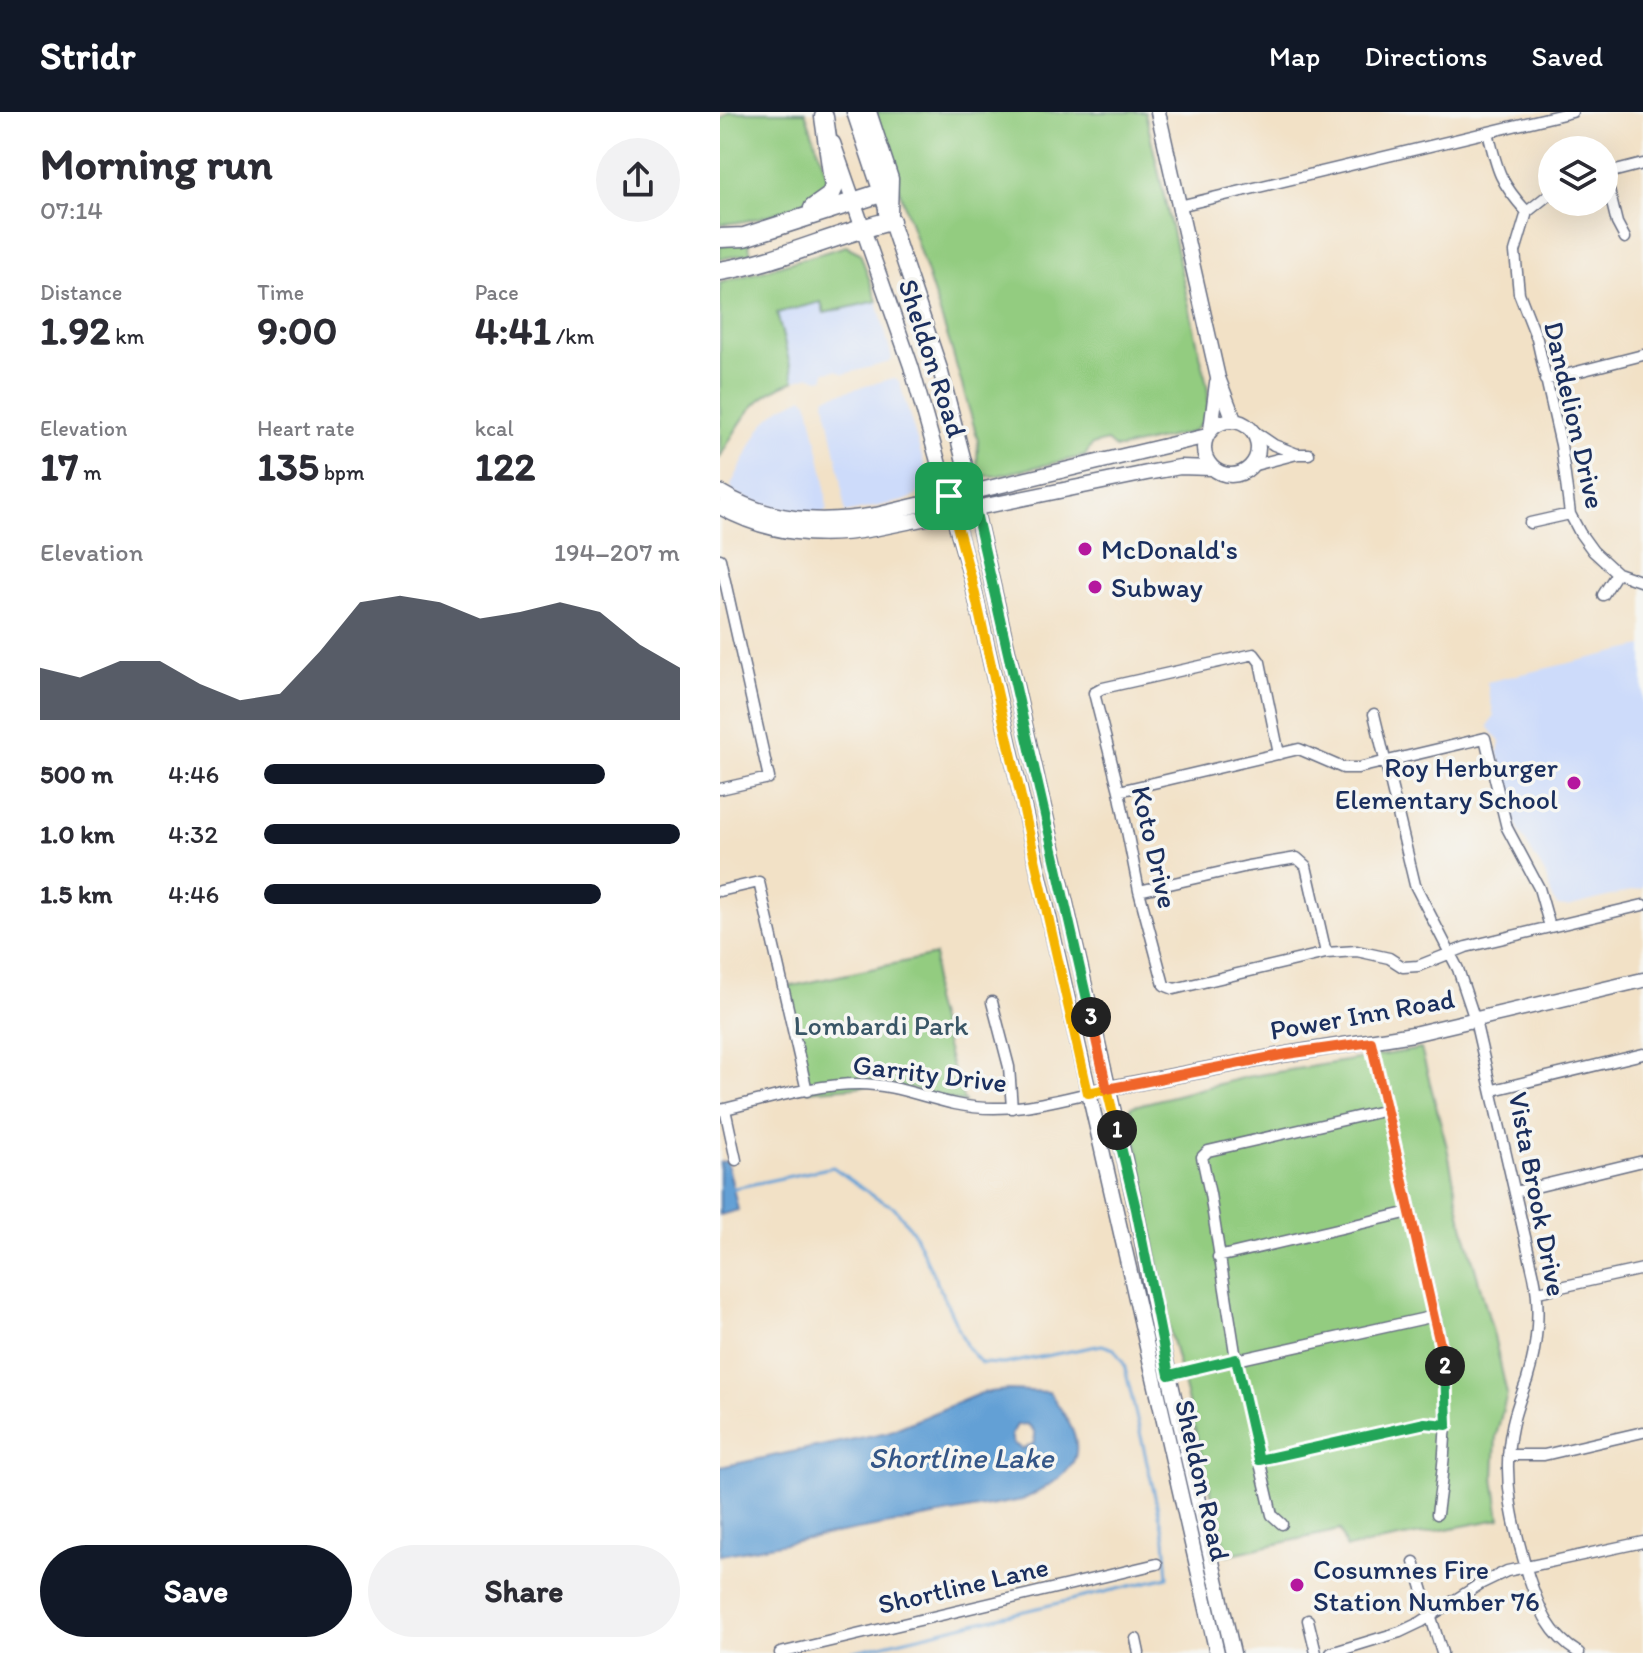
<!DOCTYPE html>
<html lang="en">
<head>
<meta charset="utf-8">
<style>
	:root { --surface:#fff; --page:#f2f2f3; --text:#2b2b33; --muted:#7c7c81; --accent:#111827 }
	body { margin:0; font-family:Itim,sans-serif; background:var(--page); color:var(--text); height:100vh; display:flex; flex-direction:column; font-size:30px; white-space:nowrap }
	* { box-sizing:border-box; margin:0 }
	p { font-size:26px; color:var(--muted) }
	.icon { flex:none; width:44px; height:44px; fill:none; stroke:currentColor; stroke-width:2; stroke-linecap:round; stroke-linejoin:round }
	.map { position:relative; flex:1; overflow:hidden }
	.panel { display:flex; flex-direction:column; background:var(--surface); width:720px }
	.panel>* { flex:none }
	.controls { position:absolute; left:818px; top:24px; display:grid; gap:16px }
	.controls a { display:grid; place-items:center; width:80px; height:80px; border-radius:50%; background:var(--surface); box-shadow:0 8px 32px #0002; font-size:40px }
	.pin { position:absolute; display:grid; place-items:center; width:68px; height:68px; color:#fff; margin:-34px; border-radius:16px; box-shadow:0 4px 12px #0006 }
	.km { position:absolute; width:40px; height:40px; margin:-20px; border-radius:50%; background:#222; color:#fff; font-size:22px; line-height:40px; text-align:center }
	.round { display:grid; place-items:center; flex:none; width:84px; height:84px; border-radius:42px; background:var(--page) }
	.overview { display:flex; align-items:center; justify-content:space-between; height:136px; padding:0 40px }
	h1 { font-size:44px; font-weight:700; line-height:60px }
	.metrics { display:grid; grid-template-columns:repeat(3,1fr); gap:12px; height:136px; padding:8px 40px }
	.metrics div { display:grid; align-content:center }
	.metrics b { font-size:40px; font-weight:700 }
	.metrics small { font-size:22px; font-weight:400 }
	.metrics p { font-size:22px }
	.chart { height:224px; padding:16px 40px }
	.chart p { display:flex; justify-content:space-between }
	.chart svg { width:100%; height:144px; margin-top:8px; fill:var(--accent); opacity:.7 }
	.primary-button { display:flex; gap:16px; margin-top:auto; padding:16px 40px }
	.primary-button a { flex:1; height:92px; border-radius:48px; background:var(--accent); color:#fff; font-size:32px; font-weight:700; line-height:92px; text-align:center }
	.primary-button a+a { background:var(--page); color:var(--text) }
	ul { padding:0 40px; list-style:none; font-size:26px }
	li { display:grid; grid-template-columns:128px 96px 1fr; align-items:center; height:60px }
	li i { height:20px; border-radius:10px; background:var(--accent) }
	header { display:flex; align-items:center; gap:48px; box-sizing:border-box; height:112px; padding:0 40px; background:var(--accent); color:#fff }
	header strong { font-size:38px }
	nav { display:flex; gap:44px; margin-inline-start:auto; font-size:28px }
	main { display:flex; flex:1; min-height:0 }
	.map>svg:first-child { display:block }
	.built { fill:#cddbfa }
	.green { fill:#93cc80; stroke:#577e6f; stroke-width:2 }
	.water { fill:#64a0d5; stroke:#40689a; stroke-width:2; fill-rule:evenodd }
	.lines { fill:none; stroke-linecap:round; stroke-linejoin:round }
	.stream { stroke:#64a0d5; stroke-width:3 }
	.street-casing { stroke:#666d82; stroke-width:13 }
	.secondary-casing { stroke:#666d82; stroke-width:17 }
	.highway-casing { stroke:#666d82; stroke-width:21 }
	.street { stroke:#fff; stroke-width:10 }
	.secondary { stroke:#fff; stroke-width:14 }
	.highway { stroke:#fff; stroke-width:18 }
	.split-1-casing { stroke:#fff; stroke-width:16 }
	.split-2-casing { stroke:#fff; stroke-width:16 }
	.split-3-casing { stroke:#fff; stroke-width:16 }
	.split-4-casing { stroke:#fff; stroke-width:16 }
	.split-1 { stroke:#f5b400; stroke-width:10 }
	.split-2 { stroke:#22a559; stroke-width:10 }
	.split-3 { stroke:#f0652b; stroke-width:10 }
	.split-4 { stroke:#22a559; stroke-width:10 }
	.poi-dot { fill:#b5179e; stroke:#f6f6f2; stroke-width:3 }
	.labels { text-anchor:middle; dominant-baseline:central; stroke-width:7; stroke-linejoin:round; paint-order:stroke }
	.street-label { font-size:28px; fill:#1b2f5e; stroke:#f6f6f2 }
	.poi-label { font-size:28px; fill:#1b2f5e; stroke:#f6f6f2; text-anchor:start }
	.park-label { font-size:28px; fill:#395666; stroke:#f6f6f2 }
	.water-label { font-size:30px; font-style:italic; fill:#355788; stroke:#f6f6f2 }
</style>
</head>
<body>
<header>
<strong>Stridr</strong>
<nav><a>Map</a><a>Directions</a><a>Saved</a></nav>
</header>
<main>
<section class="panel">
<div class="overview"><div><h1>Morning run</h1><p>07:14</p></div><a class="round"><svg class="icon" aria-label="share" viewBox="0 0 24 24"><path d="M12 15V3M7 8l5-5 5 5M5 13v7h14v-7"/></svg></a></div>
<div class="metrics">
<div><p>Distance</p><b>1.92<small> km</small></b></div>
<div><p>Time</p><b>9:00</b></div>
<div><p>Pace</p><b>4:41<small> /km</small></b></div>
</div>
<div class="metrics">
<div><p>Elevation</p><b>17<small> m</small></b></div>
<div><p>Heart rate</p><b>135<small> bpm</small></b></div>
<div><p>kcal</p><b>122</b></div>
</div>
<div class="chart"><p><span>Elevation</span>194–207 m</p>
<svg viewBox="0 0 160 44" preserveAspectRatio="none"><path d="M0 44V28L10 31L20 26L30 26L40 33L50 38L60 36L70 23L80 8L90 6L100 8L110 13L120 11L130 8L140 11L150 21L160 28V44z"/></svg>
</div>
<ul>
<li><b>500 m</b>4:46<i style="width:82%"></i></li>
<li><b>1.0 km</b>4:32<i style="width:100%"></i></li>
<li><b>1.5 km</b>4:46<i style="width:81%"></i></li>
</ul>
<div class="primary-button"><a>Save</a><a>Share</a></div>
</section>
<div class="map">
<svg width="923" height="1541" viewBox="0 0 923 1541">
	<rect width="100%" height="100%" fill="#f6f6f2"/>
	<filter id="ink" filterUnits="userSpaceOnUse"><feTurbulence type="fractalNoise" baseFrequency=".0125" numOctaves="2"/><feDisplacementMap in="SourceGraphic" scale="16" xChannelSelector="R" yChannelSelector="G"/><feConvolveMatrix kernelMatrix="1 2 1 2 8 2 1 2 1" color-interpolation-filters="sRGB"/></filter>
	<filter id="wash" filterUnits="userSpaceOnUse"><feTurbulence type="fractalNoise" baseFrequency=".006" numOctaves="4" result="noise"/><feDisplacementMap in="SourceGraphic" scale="32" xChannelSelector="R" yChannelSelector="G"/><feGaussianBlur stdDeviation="1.8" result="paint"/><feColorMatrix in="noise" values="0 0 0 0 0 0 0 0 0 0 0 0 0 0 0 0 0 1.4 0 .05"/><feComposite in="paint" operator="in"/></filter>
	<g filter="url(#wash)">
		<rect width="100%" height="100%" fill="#f2e1c6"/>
		<path class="built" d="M 157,189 L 172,246 L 170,250 L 124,262 L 116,258 L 105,260 L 104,266 L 99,267 L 90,264 L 74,269 L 57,201 L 102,190 L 104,200 Z
			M 174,266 L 179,269 L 196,325 L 206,358 L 205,371 L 196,384 L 184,389 L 125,401 L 121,366 L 105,290 L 106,285 Z
			M 83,285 L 88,289 L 104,363 L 107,398 L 102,402 L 58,396 L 31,388 L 13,380 L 11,373 L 40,317 L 49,306 L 61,296 Z
			M 923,534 L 923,776 L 847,795 L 838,794 L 833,788 L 825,762 L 799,719 L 792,701 L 778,640 L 780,630 L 768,614 L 774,605 L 767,570 Z"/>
		<path class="green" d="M 9,0 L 85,0 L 107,63 L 107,74 C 87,95 29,111 0,112 L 0,8 Z
			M 154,0 L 425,0 L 487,273 C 490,291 488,309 472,320 L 401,336 L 395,336 L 387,329 L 372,333 L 365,344 L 276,364 L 264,364 L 257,353 L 258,328 L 231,235 Z
			M 28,130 L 31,141 L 0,147 L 0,134 Z
			M 126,134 L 140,141 L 157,189 L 104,201 L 101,190 L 57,201 L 74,269 C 32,284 21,309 0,345 L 0,171 Z
			M 215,843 L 213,888 L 234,963 L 245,991 L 172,972 L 87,979 L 63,876 Z
			M 701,937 L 727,1035 L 741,1106 L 774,1224 L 787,1282 L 776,1324 L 774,1366 L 780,1407 L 626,1436 L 620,1418 L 507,1443 L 450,1220 L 410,995 L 526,965 Z"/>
		<path class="water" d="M 7,1049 L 18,1098 L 0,1103 L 0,1050 Z
			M 288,1278 L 329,1280 C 372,1338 365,1357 302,1388 L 0,1443 L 0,1355 L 168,1320 L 261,1281 ZM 306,1312 C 315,1316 317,1323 313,1332 L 302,1337 L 293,1331 L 291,1323 L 297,1313 Z"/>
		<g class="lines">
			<path class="stream" d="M 10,1077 L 113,1055 L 156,1086 L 174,1095 L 193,1119 L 247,1235 L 261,1251 L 284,1252 L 382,1233 L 394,1237 L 404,1252 L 445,1427 L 448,1465 L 127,1541"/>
		</g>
	</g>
	<g filter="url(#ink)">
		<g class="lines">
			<defs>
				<path id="street" d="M 768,20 C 777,58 780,71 807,100
					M 884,62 L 923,52
					M 885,62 L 897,111 L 905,126
					M 832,80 L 807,100 L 795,140 L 799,181 L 817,227 L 841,333 L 850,402 L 860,421 L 873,439 L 897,461 L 923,470
					M 459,94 L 852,0
					M 825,268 L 923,243
					M 529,316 L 554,333 L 577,342
					M 531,354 L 577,342 L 589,342
					M 810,411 L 850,402
					M 0,447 L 49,666 L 0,677
					M 883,483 L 897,461
					M 654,602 L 695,773 L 738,857 L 755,908 L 814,1164 C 821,1197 817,1236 807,1268 C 801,1284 795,1299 792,1315 C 781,1366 794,1417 809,1466 C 820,1498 829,1523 859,1541
					M 559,642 L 540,550 L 534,542 L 383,576 L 374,581 L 399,679 L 419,779 L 444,873 L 454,877 L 606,841 L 637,839 L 669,846 L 683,855 L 698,854 L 746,835 L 923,793
					M 399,679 L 579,637 L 623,656 L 638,656 L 765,626 L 787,716 L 819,776 L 830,815
					M 0,779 L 39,770 L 87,979
					M 419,779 L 528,754 L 577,746 L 586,754 L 606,841
					M 272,890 L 289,955 L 292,996
					M 651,930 L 724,1246 C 729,1299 725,1349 717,1402
					M 773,978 L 923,942
					M 5,997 L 16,1048
					M 0,998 C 45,988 93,972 139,972 C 173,972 202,985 235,992 C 281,1002 323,992 368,981
					M 795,1080 L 923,1049
					M 498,1145 L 690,1100
					M 818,1180 L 923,1157
					M 449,1263 L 715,1204
					M 788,1343 L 824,1343 L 923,1320
					M 539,1348 L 705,1311 L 727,1313
					M 562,1412 L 552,1403 L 516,1247 L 490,1082 L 482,1045 L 488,1039 L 667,998
					M 694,1450 L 722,1541
					M 588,1508 L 596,1541
					M 416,1527 L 419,1541
					M 60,1541 L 437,1452
					M 611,1541 L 680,1520 L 701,1510 L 760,1472 L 787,1459 L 923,1430"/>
				<path id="secondary" d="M 134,0 L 220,257 L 247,361 L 416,1097 L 438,1215 L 513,1541
					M 438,0 L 498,266 L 514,308
					M 113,31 L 191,254 L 252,469 L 497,1541
					M484 336a27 27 0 1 1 54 0a27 27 0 1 1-54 0Z
					M 491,318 L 497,271
					M 0,380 C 49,410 100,412 156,403 L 487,324
					M 0,395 C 49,422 98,427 153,417 L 427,361 L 460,355 L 491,356
					M 380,978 L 567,942 L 693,922 L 923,868"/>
				<path id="highway" d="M 147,0 L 169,67 L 168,101
					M 93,96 L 110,84 L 114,75 L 104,5
					M 0,126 L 24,125 L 161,81
					M 0,159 C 58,150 114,122 171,109"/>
			</defs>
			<use href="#street" class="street-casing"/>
			<use href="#secondary" class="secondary-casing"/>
			<use href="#highway" class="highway-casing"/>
			<use href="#street" class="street"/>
			<use href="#secondary" class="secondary"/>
			<use href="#highway" class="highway"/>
		</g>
	</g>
	<g class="lines" filter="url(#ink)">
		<defs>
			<path id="split-1" d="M 229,384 L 252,469 L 368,981 L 387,977 L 397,1018"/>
			<path id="split-2" d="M 397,1018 L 416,1097 L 449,1263 L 516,1247 L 539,1348 L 705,1311 L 727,1313 L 725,1254"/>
			<path id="split-3" d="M 371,905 L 387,977 L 567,942 L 651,930 L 725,1254"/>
			<path id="split-4" d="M 229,384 L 251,379 L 371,905"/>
		</defs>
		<use href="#split-1" class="split-1-casing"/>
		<use href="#split-2" class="split-2-casing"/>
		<use href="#split-3" class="split-3-casing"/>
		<use href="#split-4" class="split-4-casing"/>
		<use href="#split-1" class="split-1"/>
		<use href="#split-2" class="split-2"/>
		<use href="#split-3" class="split-3"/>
		<use href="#split-4" class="split-4"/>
	</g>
	<g class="poi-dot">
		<circle cx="365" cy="437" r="8"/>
		<circle cx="375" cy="475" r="8"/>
		<circle cx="854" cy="671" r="8"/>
		<circle cx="577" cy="1473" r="8"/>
	</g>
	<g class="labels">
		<g class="street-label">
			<text transform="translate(213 246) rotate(72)">Sheldon Road</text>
			<text transform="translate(855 303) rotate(77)">Dandelion Drive</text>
			<text transform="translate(435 735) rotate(77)">Koto Drive</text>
			<text transform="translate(642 902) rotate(-10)">Power Inn Road</text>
			<text transform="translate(210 961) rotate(7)">Garrity Drive</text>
			<text transform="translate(818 1082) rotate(79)">Vista Brook Drive</text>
			<text transform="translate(483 1368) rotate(77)">Sheldon Road</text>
			<text transform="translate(243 1473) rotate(-13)">Shortline Lane</text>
		</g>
		<g class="poi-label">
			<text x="381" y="437">McDonald's</text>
			<text x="391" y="475">Subway</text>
			<text x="838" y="655" text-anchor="end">Roy Herburger<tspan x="838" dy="32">Elementary School</tspan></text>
			<text x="593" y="1457">Cosumnes Fire<tspan x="593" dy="32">Station Number 76</tspan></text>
		</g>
		<g class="park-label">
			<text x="161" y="913">Lombardi Park</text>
		</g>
		<g class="water-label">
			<text x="241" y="1345">Shortline Lake</text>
		</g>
	</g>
</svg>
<div class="controls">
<a><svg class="icon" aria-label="layers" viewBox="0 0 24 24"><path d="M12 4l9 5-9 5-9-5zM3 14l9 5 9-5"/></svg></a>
</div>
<div class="pin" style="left:229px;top:384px;background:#1e9e55"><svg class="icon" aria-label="arrive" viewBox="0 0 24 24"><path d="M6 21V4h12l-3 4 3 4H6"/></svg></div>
<b class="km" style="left:397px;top:1018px">1</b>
<b class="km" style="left:725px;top:1254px">2</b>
<b class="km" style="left:371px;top:905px">3</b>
</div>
</main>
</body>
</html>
